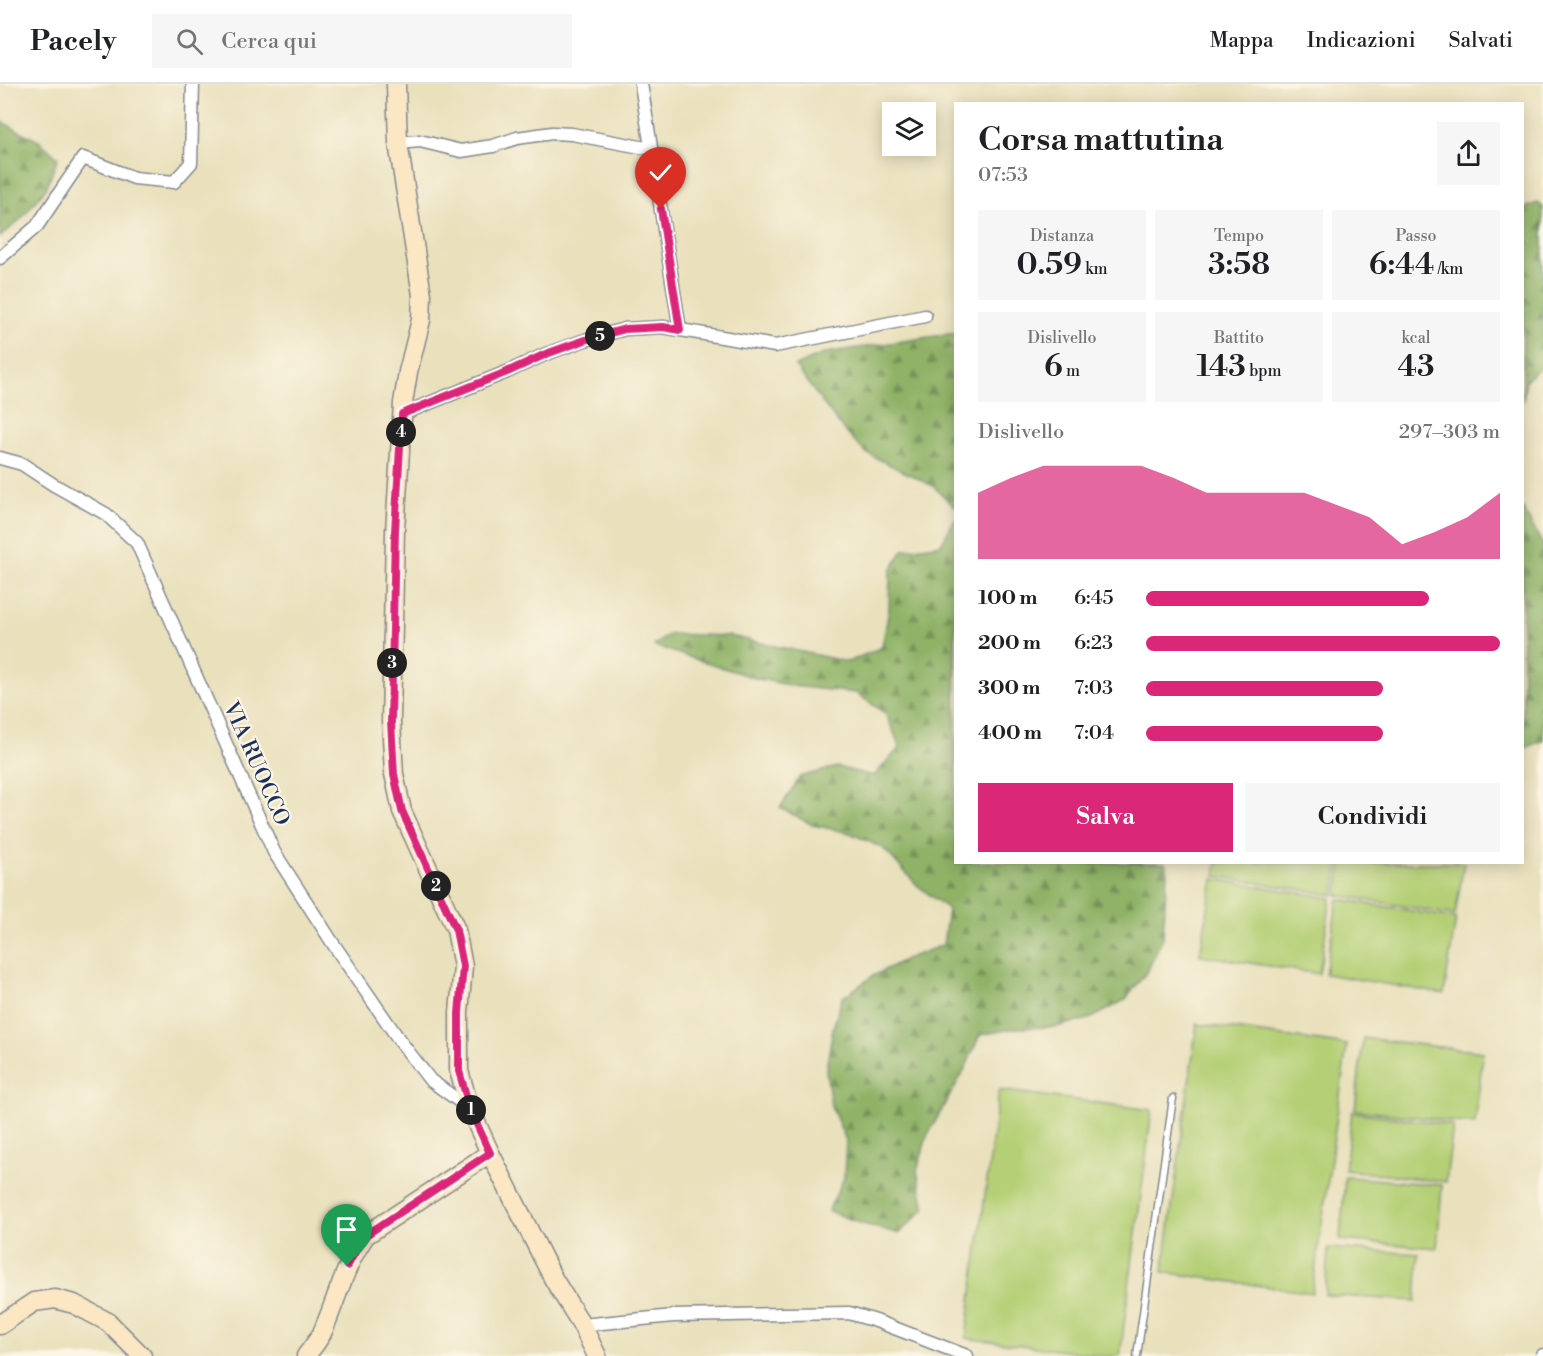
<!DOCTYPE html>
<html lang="it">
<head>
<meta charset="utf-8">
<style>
	:root { --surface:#fff; --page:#f6f6f6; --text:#202124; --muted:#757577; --line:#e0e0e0; --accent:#db2777 }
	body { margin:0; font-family:"Libre Bodoni",serif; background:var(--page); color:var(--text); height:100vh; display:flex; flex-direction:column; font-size:22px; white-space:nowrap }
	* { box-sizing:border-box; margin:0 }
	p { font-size:20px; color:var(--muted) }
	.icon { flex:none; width:33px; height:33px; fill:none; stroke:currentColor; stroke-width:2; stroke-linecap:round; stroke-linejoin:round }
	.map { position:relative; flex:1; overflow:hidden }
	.details { position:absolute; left:954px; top:18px; width:570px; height:762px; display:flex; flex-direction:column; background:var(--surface); border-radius:0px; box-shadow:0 3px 15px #0003 }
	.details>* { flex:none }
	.tools { position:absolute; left:882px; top:18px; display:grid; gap:12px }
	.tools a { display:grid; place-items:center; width:54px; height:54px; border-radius:0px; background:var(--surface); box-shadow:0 3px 15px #0003; font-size:30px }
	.pin { position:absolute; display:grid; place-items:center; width:51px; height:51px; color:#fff; margin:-62px -26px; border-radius:50% 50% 50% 0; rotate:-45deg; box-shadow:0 0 6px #0007 }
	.pin .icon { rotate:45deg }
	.km { position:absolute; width:30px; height:30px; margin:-15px; border-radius:50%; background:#222; color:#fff; font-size:16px; line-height:30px; text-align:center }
	.round { display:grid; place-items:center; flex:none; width:63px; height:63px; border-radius:0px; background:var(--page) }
	.headline { display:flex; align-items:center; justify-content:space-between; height:102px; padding:0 24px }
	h1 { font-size:33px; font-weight:600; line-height:45px }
	.figures { display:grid; grid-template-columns:repeat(3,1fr); gap:9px; height:102px; padding:6px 24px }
	.figures div { display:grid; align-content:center; border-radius:0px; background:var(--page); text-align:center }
	.figures b { font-size:30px; font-weight:600 }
	.figures small { font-size:16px; font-weight:400 }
	.figures p { font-size:16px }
	.chart { height:168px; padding:12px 24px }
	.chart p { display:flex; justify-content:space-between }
	.chart svg { width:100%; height:108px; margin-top:6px; fill:var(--accent); opacity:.7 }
	.cta { display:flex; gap:12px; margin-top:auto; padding:12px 24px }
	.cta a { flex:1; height:69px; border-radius:0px; background:var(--accent); color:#fff; font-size:24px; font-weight:600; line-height:69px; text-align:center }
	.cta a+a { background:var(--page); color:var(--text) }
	ul { padding:0 24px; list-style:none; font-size:20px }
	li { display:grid; grid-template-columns:96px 72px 1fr; align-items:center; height:45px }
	li i { height:15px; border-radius:8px; background:var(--accent) }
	header { display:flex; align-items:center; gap:36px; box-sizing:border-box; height:84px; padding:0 30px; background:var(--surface); border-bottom:2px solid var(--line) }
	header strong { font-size:28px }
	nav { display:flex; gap:33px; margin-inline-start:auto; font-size:21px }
	.search { width:420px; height:54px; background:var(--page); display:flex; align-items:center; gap:15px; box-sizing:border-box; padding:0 21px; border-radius:0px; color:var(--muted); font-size:22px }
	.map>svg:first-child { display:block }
	.forest { fill:url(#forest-firs); stroke:#557062; stroke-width:1.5 }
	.garden { fill:#b4cf75; stroke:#687f6a; stroke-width:1.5 }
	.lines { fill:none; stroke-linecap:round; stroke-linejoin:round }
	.lane-casing { stroke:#82888d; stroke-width:9 }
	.street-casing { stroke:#82888d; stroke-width:15 }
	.secondary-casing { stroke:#82888d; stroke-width:21 }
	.lane { stroke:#fff; stroke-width:6 }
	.street { stroke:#fff; stroke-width:12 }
	.secondary { stroke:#fbe7c3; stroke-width:18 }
	.route-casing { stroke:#fff; stroke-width:12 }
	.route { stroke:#db2777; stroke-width:8 }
	.labels { text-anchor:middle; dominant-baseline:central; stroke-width:4.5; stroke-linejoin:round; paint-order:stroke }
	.street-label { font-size:21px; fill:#1b2f5e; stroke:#fcf5e5 }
</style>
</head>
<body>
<header>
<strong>Pacely</strong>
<div class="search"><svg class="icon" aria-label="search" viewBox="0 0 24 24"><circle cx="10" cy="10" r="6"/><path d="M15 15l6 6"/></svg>Cerca qui</div>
<nav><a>Mappa</a><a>Indicazioni</a><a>Salvati</a></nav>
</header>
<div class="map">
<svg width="1543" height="1272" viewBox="0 0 1543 1272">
	<defs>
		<pattern id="forest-firs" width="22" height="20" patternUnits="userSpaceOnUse" patternTransform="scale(1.5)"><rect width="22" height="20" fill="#8fb266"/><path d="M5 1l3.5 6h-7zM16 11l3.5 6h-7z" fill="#749157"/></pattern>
	</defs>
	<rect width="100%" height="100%" fill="#fcf5e5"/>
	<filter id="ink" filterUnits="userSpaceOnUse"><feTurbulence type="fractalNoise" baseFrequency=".0167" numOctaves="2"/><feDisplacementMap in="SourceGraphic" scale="12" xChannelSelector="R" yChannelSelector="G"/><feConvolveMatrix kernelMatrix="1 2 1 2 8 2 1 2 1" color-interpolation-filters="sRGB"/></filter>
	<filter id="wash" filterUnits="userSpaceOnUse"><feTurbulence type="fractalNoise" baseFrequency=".008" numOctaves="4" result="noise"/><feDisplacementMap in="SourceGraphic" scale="24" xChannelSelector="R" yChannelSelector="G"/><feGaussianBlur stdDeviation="1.35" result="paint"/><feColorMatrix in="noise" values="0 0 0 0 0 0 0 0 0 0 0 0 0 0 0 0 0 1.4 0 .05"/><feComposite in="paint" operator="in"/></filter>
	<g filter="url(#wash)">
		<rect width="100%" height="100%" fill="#e9e0bc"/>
		<path class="forest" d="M 0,37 L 39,57 L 58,74 L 46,104 L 21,135 L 0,153 Z
			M 1538,119 L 1543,123 L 1543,281 L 1526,296 L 1523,318 L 1523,128 L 1527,123 Z
			M 955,249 L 956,249 L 955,423 L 933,402 L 866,369 L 841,343 L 795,282 L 826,269 Z
			M 1522,423 L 1543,461 L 1543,656 L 1523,665 Z
			M 955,435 L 956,778 L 1165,779 L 1167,787 L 1163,853 L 1148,886 L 1125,916 L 1092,934 L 1056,943 L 1017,944 L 980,951 L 965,985 L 927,1052 L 917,1087 L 925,1124 L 899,1150 L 863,1140 L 828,1127 L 844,1094 L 846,1056 L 831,1022 L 826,985 L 833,944 L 842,914 L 873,892 L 906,875 L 943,861 L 948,825 L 918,802 L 883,764 L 850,749 L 813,741 L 780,724 L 800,693 L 837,683 L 874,692 L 900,663 L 886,630 L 856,609 L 792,602 L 755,594 L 654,562 L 669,550 L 730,552 L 848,578 L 882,563 L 889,526 L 890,488 L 903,466 L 941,460 Z"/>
		<path class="garden" d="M 1217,779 L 1217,778 L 1339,779 L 1334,811 L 1215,792 Z
			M 1342,779 L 1464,779 L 1455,831 L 1337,811 Z
			M 1213,795 L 1331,814 L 1319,890 L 1200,871 Z
			M 1338,815 L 1456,834 L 1444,910 L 1325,890 Z
			M 1197,940 L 1347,961 L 1312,1209 L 1163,1188 Z
			M 1363,954 L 1483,968 L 1475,1040 L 1355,1026 Z
			M 999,1006 L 1152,1026 L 1120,1272 L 1103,1272 L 966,1254 Z
			M 1352,1028 L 1453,1041 L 1446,1098 L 1345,1086 Z
			M 1345,1093 L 1442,1101 L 1437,1164 L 1340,1156 Z
			M 1328,1164 L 1419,1170 L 1416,1217 L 1325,1211 Z"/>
	</g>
	<g filter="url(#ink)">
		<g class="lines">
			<defs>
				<path id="lane" d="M 1137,1272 L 1173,1014"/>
				<path id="street" d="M 641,0 L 680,246
					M 398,59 L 420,57 L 461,67 L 493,62 L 517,54 L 552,49 L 572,50 L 651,65
					M 0,174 L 37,142 L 83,74 L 134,94 L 174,98 L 191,79 L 193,0
					M 402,330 L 507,288 L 546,270 L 585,256 L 625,245 L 663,243 L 775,262 L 925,232
					M 0,374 L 22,380 L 54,401 L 106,430 L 137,459 L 274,768 L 334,861 L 400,957 L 430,996 L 470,1025
					M 582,1241 L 673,1232 L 849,1229 L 876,1237 L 967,1272
					M 1542,1272 L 1543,1271"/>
				<path id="secondary" d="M 396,0 L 398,59 L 422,211 L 421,236 L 408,288 L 403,319 L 395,447 L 391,637 L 394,690 L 402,727 L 456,846 L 463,882 L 459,929 L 459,987 L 470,1025 L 490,1069 L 554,1196 L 582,1241 L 597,1272
					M 0,1241 L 34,1218 L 55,1215 L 74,1220 L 108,1238 L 142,1272
					M 306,1272 C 311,1265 318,1257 322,1249 C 337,1215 344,1182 366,1151 L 490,1069"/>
			</defs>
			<use href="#lane" class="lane-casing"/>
			<use href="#street" class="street-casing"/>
			<use href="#secondary" class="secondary-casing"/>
			<use href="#lane" class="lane"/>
			<use href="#street" class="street"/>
			<use href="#secondary" class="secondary"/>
		</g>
	</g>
	<g class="lines" filter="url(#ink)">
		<defs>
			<path id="route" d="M 347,1182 L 356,1166 L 366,1151 L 490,1069 L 470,1025 L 459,987 L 459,929 L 463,882 L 456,846 L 402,727 L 394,690 L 391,638 L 395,447 L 402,330 L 507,288 L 546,270 L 585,256 L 625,245 L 663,243 L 680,246 L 661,125"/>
		</defs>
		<use href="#route" class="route-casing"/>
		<use href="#route" class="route"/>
	</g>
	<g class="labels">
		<g class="street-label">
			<text transform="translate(256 680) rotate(66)">VIA RUOCCO</text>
		</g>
	</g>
</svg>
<div class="tools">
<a><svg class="icon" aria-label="layers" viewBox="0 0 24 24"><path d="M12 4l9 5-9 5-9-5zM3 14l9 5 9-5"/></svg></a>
</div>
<div class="pin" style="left:347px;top:1182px;background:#1e9e55"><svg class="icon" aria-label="arrive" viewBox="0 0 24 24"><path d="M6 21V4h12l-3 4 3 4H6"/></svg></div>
<div class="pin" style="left:661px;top:125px;background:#d93025"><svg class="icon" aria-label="check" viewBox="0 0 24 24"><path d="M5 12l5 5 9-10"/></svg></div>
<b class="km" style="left:471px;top:1026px">1</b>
<b class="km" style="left:436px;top:802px">2</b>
<b class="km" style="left:392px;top:579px">3</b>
<b class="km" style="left:401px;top:348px">4</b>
<b class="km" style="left:600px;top:252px">5</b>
<section class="details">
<div class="headline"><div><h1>Corsa mattutina</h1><p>07:53</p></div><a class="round"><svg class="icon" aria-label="share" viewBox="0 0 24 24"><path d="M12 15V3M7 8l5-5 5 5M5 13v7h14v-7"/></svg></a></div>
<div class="figures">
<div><p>Distanza</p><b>0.59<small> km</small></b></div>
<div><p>Tempo</p><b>3:58</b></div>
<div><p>Passo</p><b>6:44<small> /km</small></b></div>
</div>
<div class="figures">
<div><p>Dislivello</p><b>6<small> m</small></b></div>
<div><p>Battito</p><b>143<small> bpm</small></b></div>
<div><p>kcal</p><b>43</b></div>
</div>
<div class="chart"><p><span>Dislivello</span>297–303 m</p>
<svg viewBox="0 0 160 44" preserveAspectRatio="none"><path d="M0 44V17L10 11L20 6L30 6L40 6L50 6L60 11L70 17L80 17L90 17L100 17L110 22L120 27L130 38L140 33L150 27L160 17V44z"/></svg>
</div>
<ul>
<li><b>100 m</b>6:45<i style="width:80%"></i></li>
<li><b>200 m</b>6:23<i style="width:100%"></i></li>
<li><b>300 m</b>7:03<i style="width:67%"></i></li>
<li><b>400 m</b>7:04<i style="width:67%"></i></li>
</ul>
<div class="cta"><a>Salva</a><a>Condividi</a></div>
</section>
</div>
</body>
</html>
